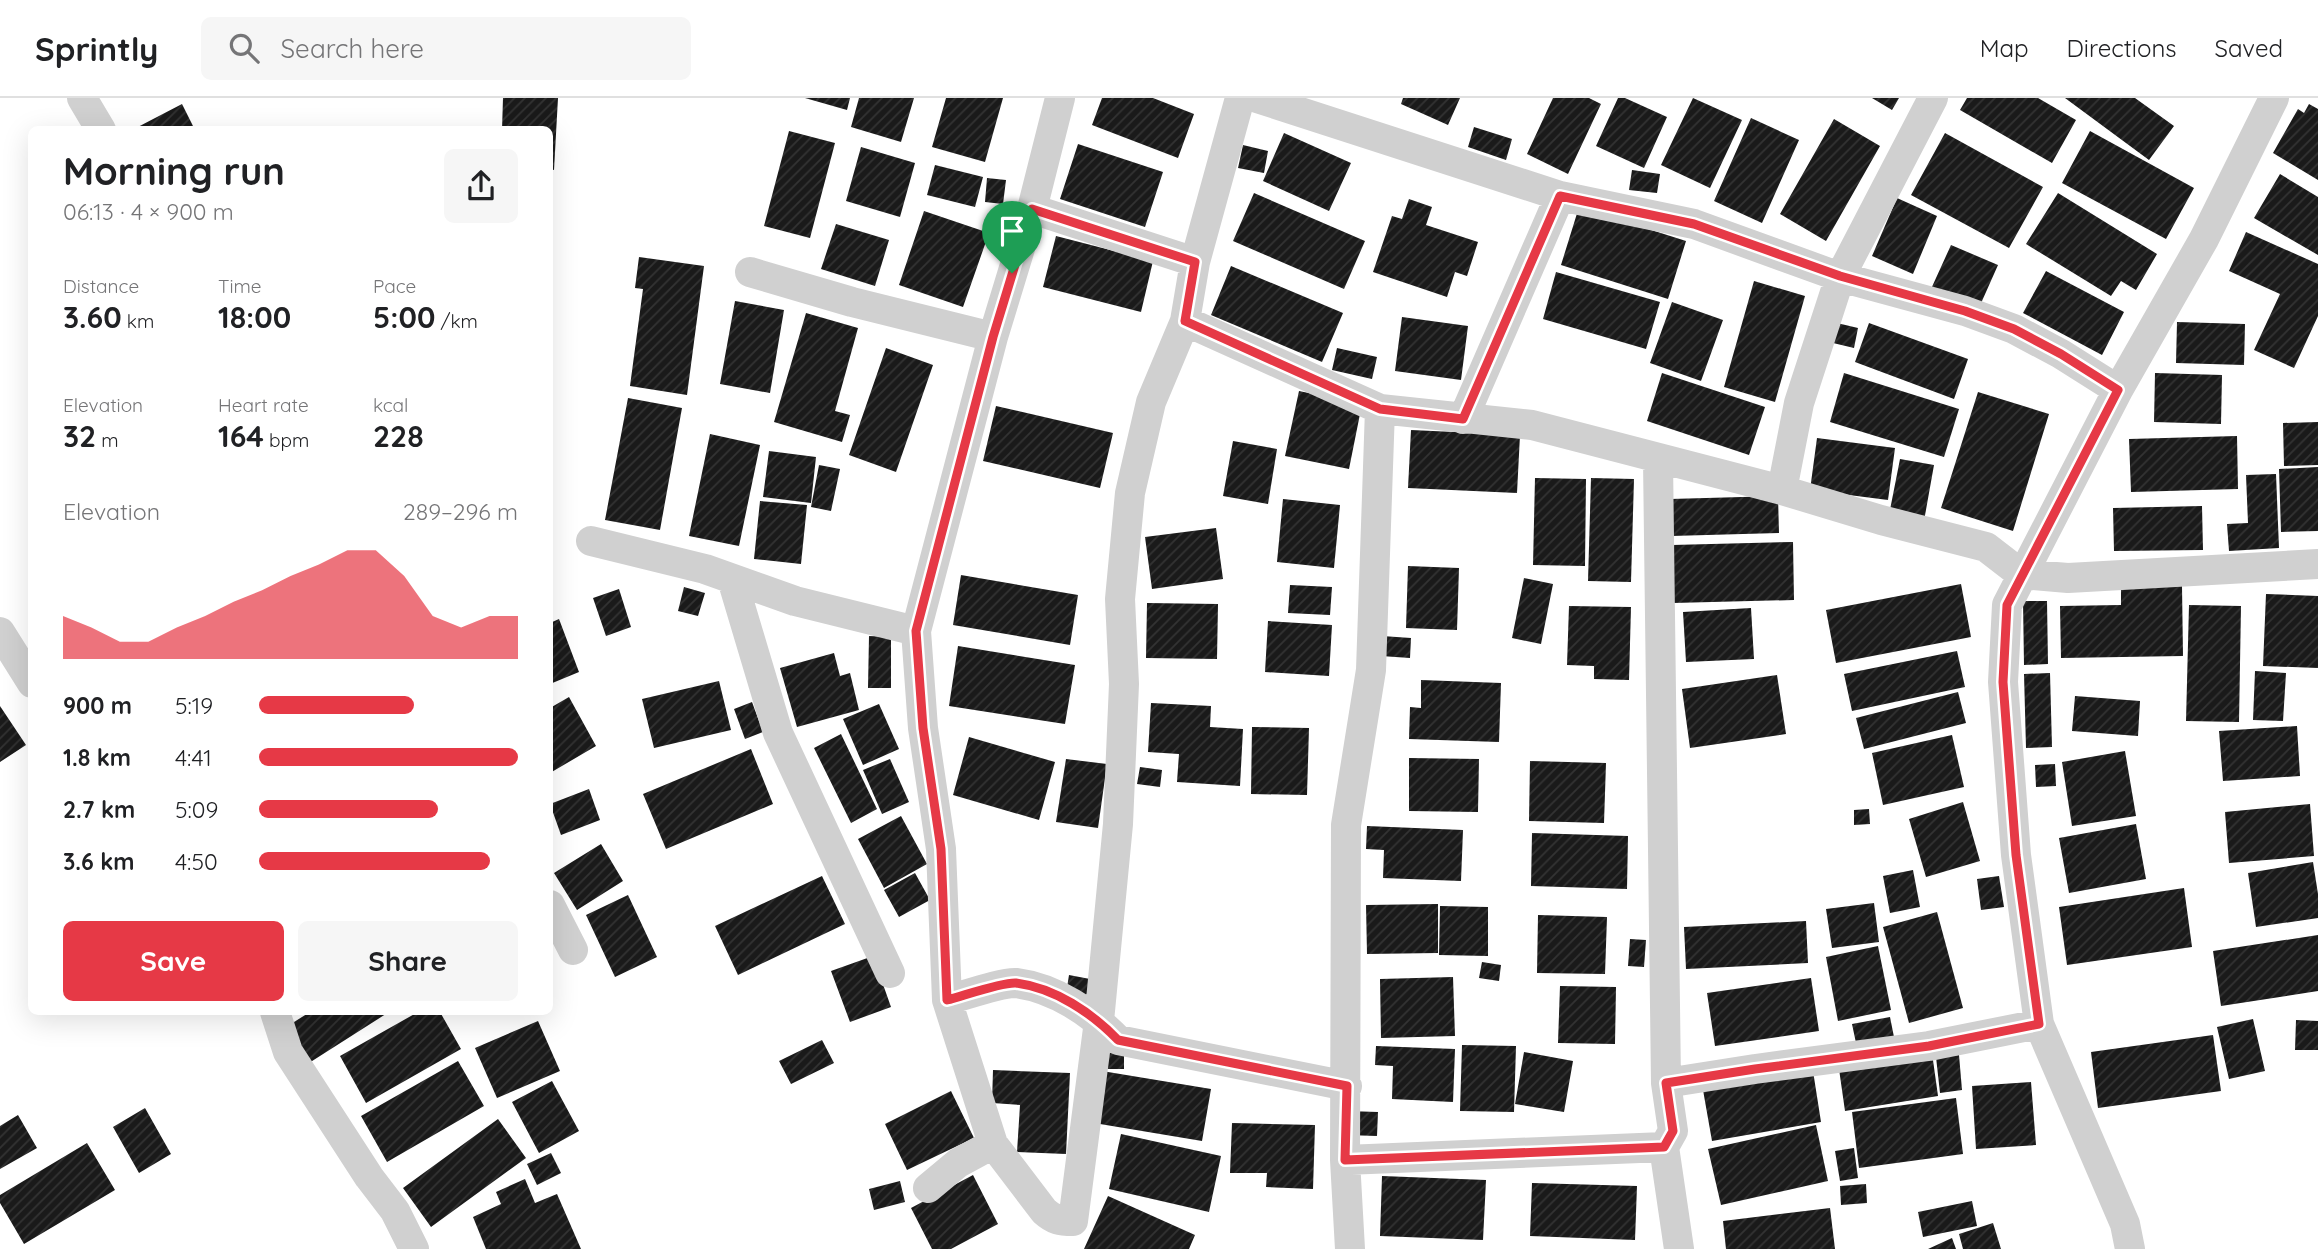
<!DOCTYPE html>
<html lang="en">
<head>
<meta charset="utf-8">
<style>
	:root { --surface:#fff; --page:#f6f6f6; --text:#202124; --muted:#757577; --line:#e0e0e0; --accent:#e63946 }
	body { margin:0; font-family:Quicksand,sans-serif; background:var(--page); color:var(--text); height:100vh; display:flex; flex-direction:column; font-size:26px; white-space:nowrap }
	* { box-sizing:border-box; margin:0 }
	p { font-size:23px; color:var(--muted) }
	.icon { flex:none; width:38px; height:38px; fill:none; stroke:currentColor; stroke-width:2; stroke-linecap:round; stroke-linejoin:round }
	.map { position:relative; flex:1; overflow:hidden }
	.details { position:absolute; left:28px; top:28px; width:525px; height:889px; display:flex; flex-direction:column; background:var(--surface); border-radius:10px; box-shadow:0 7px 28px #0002 }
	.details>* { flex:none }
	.pin { position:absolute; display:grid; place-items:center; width:60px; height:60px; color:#fff; margin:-72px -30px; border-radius:50% 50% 50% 0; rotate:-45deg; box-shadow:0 0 7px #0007 }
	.pin .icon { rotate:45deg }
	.round { display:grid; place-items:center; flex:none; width:74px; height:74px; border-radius:10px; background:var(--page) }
	.head { display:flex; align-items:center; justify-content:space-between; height:119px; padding:0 35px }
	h1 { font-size:38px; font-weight:700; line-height:52px }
	.figures { display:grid; grid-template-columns:repeat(3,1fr); gap:10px; height:119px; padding:7px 35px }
	.figures div { display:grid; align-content:center }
	.figures b { font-size:30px; font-weight:700 }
	.figures small { font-size:19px; font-weight:400 }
	.figures p { font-size:19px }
	.chart { height:196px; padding:14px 35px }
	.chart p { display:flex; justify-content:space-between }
	.chart svg { width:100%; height:126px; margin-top:7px; fill:var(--accent); opacity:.7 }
	.button { display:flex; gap:14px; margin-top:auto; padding:14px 35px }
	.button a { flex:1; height:80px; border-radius:10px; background:var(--accent); color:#fff; font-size:28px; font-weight:700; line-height:80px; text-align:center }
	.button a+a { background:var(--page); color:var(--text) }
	ul { padding:0 35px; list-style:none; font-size:23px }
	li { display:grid; grid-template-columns:112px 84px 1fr; align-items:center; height:52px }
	li i { height:18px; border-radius:9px; background:var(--accent) }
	header { display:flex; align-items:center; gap:42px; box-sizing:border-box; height:98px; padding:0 35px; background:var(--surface); border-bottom:2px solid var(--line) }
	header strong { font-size:33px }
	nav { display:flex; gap:38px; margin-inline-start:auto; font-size:24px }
	.search { width:490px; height:63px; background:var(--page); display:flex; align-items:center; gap:18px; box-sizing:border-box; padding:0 24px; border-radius:10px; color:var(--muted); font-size:26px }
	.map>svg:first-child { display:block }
	.building { fill:url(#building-hatch) }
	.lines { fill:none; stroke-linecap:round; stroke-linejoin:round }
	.minor { stroke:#d0d0d0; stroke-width:30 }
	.route-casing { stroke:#fff; stroke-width:14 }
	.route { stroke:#e63946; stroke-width:9 }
</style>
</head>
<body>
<header>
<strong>Sprintly</strong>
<div class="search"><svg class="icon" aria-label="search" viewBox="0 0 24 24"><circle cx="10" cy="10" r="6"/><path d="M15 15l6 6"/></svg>Search here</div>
<nav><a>Map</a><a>Directions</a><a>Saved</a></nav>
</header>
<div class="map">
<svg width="2318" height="1151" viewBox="0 0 2318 1151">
	<defs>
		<pattern id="building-hatch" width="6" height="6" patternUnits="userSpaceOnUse" patternTransform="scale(1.75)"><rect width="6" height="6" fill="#1a1a1a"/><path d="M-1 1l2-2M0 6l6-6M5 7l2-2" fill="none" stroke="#333"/></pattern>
	</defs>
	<rect width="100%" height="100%" fill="#fff"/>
	<path class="building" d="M 503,0 L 558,0 L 554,72 L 550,71 L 550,32 L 502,32 Z
		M 805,0 L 850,0 L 847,12 Z
		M 859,0 L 914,0 L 901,44 L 851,29 Z
		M 946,0 L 1003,0 L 985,64 L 932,49 Z
		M 1102,0 L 1153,0 L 1194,16 L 1178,60 L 1092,27 Z
		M 1403,0 L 1460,0 L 1448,27 L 1401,6 Z
		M 1553,0 L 1589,0 L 1601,6 L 1568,76 L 1527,56 Z
		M 1618,0 L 1625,0 L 1667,19 L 1644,70 L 1596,48 Z
		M 1693,0 L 1742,22 L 1710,90 L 1661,67 Z
		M 1872,0 L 1899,0 L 1892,12 Z
		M 1967,0 L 2038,0 L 2076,22 L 2052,65 L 1960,12 Z
		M 2065,0 L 2135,0 L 2174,28 L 2149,62 Z
		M 182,6 L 195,32 L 132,32 Z
		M 2309,6 L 2318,11 L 2318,82 L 2273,55 L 2298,11 L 2304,15 Z
		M 1751,20 L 1799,42 L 1762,125 L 1714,103 Z
		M 1834,21 L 1880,48 L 1826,143 L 1780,116 Z
		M 1474,29 L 1512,41 L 1506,62 L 1468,49 Z
		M 789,33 L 835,45 L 810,140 L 764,128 Z
		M 2090,33 L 2194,90 L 2166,141 L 2062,85 Z
		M 1284,35 L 1351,65 L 1329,113 L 1263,83 Z
		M 1945,35 L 2043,89 L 2009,150 L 1911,97 Z
		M 1078,46 L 1163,74 L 1145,129 L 1060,101 Z
		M 1243,47 L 1268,53 L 1264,75 L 1238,70 Z
		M 861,49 L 915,65 L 900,119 L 846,103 Z
		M 935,67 L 983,79 L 975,109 L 927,97 Z
		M 1632,72 L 1660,76 L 1657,95 L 1629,92 Z
		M 2280,76 L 2318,99 L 2318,157 L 2254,120 Z
		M 987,80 L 1006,82 L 1003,106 L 985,104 Z
		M 1254,95 L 1365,143 L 1344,191 L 1233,143 Z
		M 2058,95 L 2157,156 L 2136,192 L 2121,183 L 2111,198 L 2026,146 Z
		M 1897,100 L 1937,118 L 1913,176 L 1872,158 Z
		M 1409,101 L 1432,109 L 1426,127 L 1478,144 L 1467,178 L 1455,174 L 1447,199 L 1373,174 L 1392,118 L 1402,121 Z
		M 1579,109 L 1686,143 L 1668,201 L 1561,167 Z
		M 924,113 L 989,135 L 963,209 L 899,187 Z
		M 836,126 L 889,142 L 875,188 L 821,171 Z
		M 2246,134 L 2318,166 L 2318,218 L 2294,270 L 2254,252 L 2280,196 L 2229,173 Z
		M 1056,138 L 1153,163 L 1141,214 L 1043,189 Z
		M 1951,147 L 1998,167 L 1978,212 L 1931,191 Z
		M 639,159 L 704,168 L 687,297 L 630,288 L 643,191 L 635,190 Z
		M 1231,168 L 1343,215 L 1322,264 L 1211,217 Z
		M 2046,173 L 2124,214 L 2102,257 L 2023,215 Z
		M 1556,174 L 1660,204 L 1646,251 L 1543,221 Z
		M 1754,183 L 1805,198 L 1775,304 L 1724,289 Z
		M 735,203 L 784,212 L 770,295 L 720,286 Z
		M 1672,204 L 1723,222 L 1701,283 L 1650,265 Z
		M 806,215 L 858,230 L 835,313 L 850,317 L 842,344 L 774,324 Z
		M 1402,219 L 1468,228 L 1461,282 L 1395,273 Z
		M 2177,224 L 2245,226 L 2244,267 L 2176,265 Z
		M 1837,225 L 1858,230 L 1854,250 L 1833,245 Z
		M 1869,225 L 1968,261 L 1954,301 L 1855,264 Z
		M 886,250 L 933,267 L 896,374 L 849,357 Z
		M 1337,250 L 1377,259 L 1372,281 L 1332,272 Z
		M 1662,275 L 1765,309 L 1749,357 L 1647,323 Z
		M 1844,275 L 1959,311 L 1944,359 L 1830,324 Z
		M 2155,275 L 2222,277 L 2221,326 L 2154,324 Z
		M 1299,293 L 1362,306 L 1349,371 L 1285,358 Z
		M 1978,294 L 2049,316 L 2013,433 L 1941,410 Z
		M 628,300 L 682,310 L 660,432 L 605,422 Z
		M 996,308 L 1113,335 L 1100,390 L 983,363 Z
		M 2318,324 L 2318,367 L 2284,368 L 2283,325 Z
		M 1411,332 L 1520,337 L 1517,395 L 1408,390 Z
		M 710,336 L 760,347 L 739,448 L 689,438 Z
		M 2237,338 L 2238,391 L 2131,394 L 2129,341 Z
		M 1817,340 L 1895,350 L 1888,402 L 1810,392 Z
		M 1233,343 L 1277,351 L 1268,406 L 1223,398 Z
		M 769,353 L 816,359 L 811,405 L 763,399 Z
		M 1900,361 L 1934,367 L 1924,423 L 1889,417 Z
		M 819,367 L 840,371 L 831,413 L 811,409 Z
		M 2318,369 L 2318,433 L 2281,434 L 2279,371 Z
		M 2276,376 L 2279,450 L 2229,453 L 2227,426 L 2248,425 L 2246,377 Z
		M 1535,380 L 1586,381 L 1585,468 L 1533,467 Z
		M 1591,380 L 1634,381 L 1631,484 L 1588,483 Z
		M 1778,398 L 1779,435 L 1671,438 L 1670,401 Z
		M 1283,401 L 1340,407 L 1334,470 L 1277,464 Z
		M 760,403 L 807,407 L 801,466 L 754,461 Z
		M 2202,408 L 2203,452 L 2114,453 L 2113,410 Z
		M 1216,430 L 1223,481 L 1152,491 L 1145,439 Z
		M 1793,444 L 1794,502 L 1673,505 L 1672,447 Z
		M 1408,468 L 1459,470 L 1457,532 L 1406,530 Z
		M 961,477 L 1078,497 L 1070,547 L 953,527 Z
		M 1524,480 L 1553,486 L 1541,546 L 1512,540 Z
		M 1961,486 L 1971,539 L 1836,565 L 1826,512 Z
		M 1290,487 L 1332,489 L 1330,517 L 1288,515 Z
		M 2182,488 L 2183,558 L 2061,560 L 2060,508 L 2121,507 L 2121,489 Z
		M 684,489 L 705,495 L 698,518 L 678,513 Z
		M 619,491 L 631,529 L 606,538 L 593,500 Z
		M 2266,496 L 2318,498 L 2318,570 L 2263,568 Z
		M 2023,503 L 2047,503 L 2048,566 L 2024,567 Z
		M 1147,505 L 1218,506 L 1217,561 L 1146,560 Z
		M 2189,507 L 2241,508 L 2239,624 L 2186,623 Z
		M 1569,508 L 1631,509 L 1629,582 L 1594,581 L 1594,568 L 1567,567 Z
		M 1751,510 L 1754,561 L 1686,564 L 1683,514 Z
		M 559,521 L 579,574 L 550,586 L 550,525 Z
		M 1268,523 L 1332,527 L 1329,578 L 1265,574 Z
		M 869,538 L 891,539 L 891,590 L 868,590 Z
		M 1382,538 L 1411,540 L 1410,560 L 1381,558 Z
		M 958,548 L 1075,567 L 1065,626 L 949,608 Z
		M 1957,553 L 1965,589 L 1852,613 L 1844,576 Z
		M 834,555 L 840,578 L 850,575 L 859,612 L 797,629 L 780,570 Z
		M 2255,573 L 2286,575 L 2283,623 L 2253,622 Z
		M 2050,575 L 2052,649 L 2026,650 L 2024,576 Z
		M 1777,577 L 1786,636 L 1690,650 L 1682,591 Z
		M 1421,582 L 1501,585 L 1499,644 L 1409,641 L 1410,609 L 1421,610 Z
		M 719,583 L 731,632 L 654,650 L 642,601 Z
		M 1958,594 L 1966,625 L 1864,651 L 1856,620 Z
		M 2075,598 L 2140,603 L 2138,638 L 2072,633 Z
		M 569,599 L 596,648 L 550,675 L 550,610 Z
		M 752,604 L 763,634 L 745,641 L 734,611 Z
		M 1151,605 L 1211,608 L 1210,629 L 1243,631 L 1240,688 L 1177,684 L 1179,656 L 1148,654 Z
		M 879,606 L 899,651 L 863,667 L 843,621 Z
		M 0,608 L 26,647 L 0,664 Z
		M 2297,628 L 2300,678 L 2223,683 L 2219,633 Z
		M 1252,629 L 1309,630 L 1307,697 L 1251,696 Z
		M 841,636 L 877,711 L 851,725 L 814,650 Z
		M 1952,637 L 1964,689 L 1883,707 L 1872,655 Z
		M 969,639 L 1055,664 L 1039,722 L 953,697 Z
		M 751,651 L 773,706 L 666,751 L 643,696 Z
		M 2125,653 L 2136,718 L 2072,728 L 2062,664 Z
		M 1409,660 L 1479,661 L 1478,714 L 1409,713 Z
		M 890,661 L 909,704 L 882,716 L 863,672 Z
		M 1066,661 L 1107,666 L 1098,730 L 1056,724 Z
		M 1530,663 L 1606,665 L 1604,725 L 1529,723 Z
		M 2055,666 L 2056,688 L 2036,689 L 2035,667 Z
		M 1140,669 L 1162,672 L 1160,689 L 1137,686 Z
		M 589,691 L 600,722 L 561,737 L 550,706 Z
		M 1963,704 L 1980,763 L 1926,779 L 1909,721 Z
		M 2310,706 L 2314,758 L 2229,765 L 2225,714 Z
		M 1869,711 L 1870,726 L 1854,727 L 1854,712 Z
		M 901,718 L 927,766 L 884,790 L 858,741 Z
		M 2136,726 L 2146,781 L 2069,795 L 2059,740 Z
		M 1367,728 L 1463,732 L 1461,783 L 1383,780 L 1384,752 L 1366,751 Z
		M 1532,735 L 1628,738 L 1627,791 L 1531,788 Z
		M 601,746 L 623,783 L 577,812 L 554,775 Z
		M 2313,764 L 2318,796 L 2318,820 L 2256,829 L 2248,775 Z
		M 1913,772 L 1920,809 L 1890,815 L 1883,778 Z
		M 915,775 L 930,802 L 899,819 L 884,792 Z
		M 822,778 L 845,826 L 738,877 L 715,828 Z
		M 1999,778 L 2004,809 L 1981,812 L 1977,781 Z
		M 2184,790 L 2192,849 L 2067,867 L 2059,809 Z
		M 628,797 L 657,859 L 615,879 L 586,817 Z
		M 1874,805 L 1879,844 L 1832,850 L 1826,811 Z
		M 1438,806 L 1438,855 L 1367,856 L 1366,807 Z
		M 1440,808 L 1488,809 L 1488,858 L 1439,857 Z
		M 1937,814 L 1963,910 L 1909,925 L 1883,829 Z
		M 1538,817 L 1607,819 L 1605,876 L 1537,875 Z
		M 1806,823 L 1808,865 L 1686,871 L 1684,829 Z
		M 2318,837 L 2318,893 L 2221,908 L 2213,853 Z
		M 1630,841 L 1646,842 L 1644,869 L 1628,868 Z
		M 1878,848 L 1891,912 L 1838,923 L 1826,859 Z
		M 873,858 L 891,909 L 850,924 L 831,873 Z
		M 1482,864 L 1501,867 L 1499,883 L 1479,880 Z
		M 1069,877 L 1090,881 L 1086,900 L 1066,896 Z
		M 1453,879 L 1455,938 L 1381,940 L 1380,881 Z
		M 1811,880 L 1819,933 L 1715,948 L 1707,895 Z
		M 1560,888 L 1616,889 L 1615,946 L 1558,945 Z
		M 310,914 L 389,914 L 309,965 L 286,929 Z
		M 418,914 L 440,914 L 461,951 L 366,1005 L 340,958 Z
		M 1890,919 L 1894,939 L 1856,945 L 1852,926 Z
		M 2253,921 L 2265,973 L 2229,981 L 2217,929 Z
		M 2296,922 L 2318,923 L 2318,952 L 2295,952 Z
		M 538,923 L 560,973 L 497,1000 L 475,950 Z
		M 2213,937 L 2221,993 L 2098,1010 L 2091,954 Z
		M 822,942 L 834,965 L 791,986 L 779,963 Z
		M 1462,947 L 1516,948 L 1514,1014 L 1460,1013 Z
		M 1376,948 L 1455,951 L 1453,1004 L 1392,1001 L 1393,968 L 1375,967 Z
		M 1104,951 L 1124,952 L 1124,971 L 1104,971 Z
		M 1524,954 L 1573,963 L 1564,1014 L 1515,1006 Z
		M 1932,955 L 1938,998 L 1845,1013 L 1839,971 Z
		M 1959,957 L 1962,992 L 1940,995 L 1936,959 Z
		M 458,963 L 484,1008 L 387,1064 L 361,1018 Z
		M 993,972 L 1070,975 L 1066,1056 L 1017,1054 L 1020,1007 L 992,1005 Z
		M 1102,973 L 1211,991 L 1202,1043 L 1094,1025 Z
		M 1813,973 L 1821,1024 L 1712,1043 L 1703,992 Z
		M 552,983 L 579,1033 L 539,1055 L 512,1004 Z
		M 2031,984 L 2036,1047 L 1976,1051 L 1972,988 Z
		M 951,993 L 974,1040 L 907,1072 L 885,1026 Z
		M 1956,1000 L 1963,1056 L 1859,1070 L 1852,1014 Z
		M 145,1010 L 171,1056 L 139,1075 L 113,1029 Z
		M 1347,1013 L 1378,1014 L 1377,1038 L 1346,1037 Z
		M 18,1017 L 37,1050 L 0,1071 L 0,1028 Z
		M 498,1021 L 526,1060 L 431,1129 L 403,1090 Z
		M 1232,1025 L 1315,1027 L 1313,1091 L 1266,1089 L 1267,1075 L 1230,1075 Z
		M 1816,1027 L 1828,1083 L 1721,1107 L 1708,1051 Z
		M 1121,1036 L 1221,1058 L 1209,1114 L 1109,1091 Z
		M 87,1045 L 115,1092 L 24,1146 L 0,1105 L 0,1097 Z
		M 1854,1050 L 1858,1080 L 1840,1083 L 1835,1053 Z
		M 551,1055 L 561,1075 L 537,1087 L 527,1066 Z
		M 973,1077 L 998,1126 L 951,1151 L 932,1151 L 911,1110 Z
		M 1382,1078 L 1486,1082 L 1483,1142 L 1380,1138 Z
		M 525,1081 L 535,1105 L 557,1096 L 581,1151 L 486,1151 L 473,1119 L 501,1106 L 496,1094 Z
		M 900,1083 L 905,1104 L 874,1112 L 869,1091 Z
		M 1532,1085 L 1637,1088 L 1635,1142 L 1530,1138 Z
		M 1866,1086 L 1867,1105 L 1841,1107 L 1840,1088 Z
		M 1108,1098 L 1195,1137 L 1189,1151 L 1084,1151 Z
		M 1972,1103 L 1977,1128 L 1923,1139 L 1918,1114 Z
		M 1830,1110 L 1835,1151 L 1726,1151 L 1723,1123 Z
		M 1993,1125 L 2001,1151 L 1963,1151 L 1959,1136 Z
		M 1952,1140 L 1956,1151 L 1928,1151 Z"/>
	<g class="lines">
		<path class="minor" d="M 82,0 L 101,32
			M 1257,0 L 1560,98 L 1694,126 L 1840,179 L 1965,213 L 2014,231 L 2061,256 L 2118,292
			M 1032,111 L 1195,164
			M 750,174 L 852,204 L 993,239
			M 1185,223 L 1380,311 L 1532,327 L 1782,392 L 1881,422 L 1986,449 L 2021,476 L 2068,480 L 2318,466
			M 1463,321 L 1560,98
			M 1658,362 L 1666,985 L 1673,1033 L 1664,1049 L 1679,1151
			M 1782,392 L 1799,305 L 1840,179 L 1933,0
			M 591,443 L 705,471 L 795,503 L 916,533
			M 732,481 L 778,635 L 890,875
			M 0,534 L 32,585
			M 550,807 L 573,852
			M 947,902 C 963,898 1002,884 1016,885 C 1055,890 1092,915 1118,942 L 1347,988
			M 275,914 L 288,954 L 369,1079 L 395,1113 L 414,1151
			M 1666,985 L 1755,971 L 1929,948 L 2039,926
			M 993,1046 L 1044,1113 C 1054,1122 1060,1123 1073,1123 L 1099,923 L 1118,726 L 1124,586 L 1120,501 L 1130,395 L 1151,304 L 1185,223 L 1195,164 L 1240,0
			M 1345,1062 L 1664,1049
			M 928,1090 L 958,1065 L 993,1046 L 947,902 L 941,751 L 923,630 L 916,533 L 993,239 L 1032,111 L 1060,0
			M 1350,1151 L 1345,1062 L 1346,727 L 1371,572 L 1380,311
			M 2130,1151 L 2125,1126 L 2039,926 L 2016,757 L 2003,584 L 2007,507 L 2118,292 L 2204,141 L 2274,0"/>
	</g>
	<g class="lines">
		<defs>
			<path id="route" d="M 1560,98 L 1694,126 L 1840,178 L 1965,213 L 2014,231 L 2061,256 L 2118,292 L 2007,507 L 2003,584 L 2016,757 L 2039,926 L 1929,948 L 1755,971 L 1666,985 L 1673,1033 L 1664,1049 L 1345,1062 L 1347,988 L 1118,942 C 1092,915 1055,890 1016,885 C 1002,884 963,898 947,902 L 941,751 L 923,630 L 916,533 L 993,239 L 1032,111 L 1195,164 L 1185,223 L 1380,311 L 1463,321 Z"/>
		</defs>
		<use href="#route" class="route-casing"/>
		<use href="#route" class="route"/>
	</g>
</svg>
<div class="pin" style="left:1012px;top:175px;background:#1e9e55"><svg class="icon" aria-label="arrive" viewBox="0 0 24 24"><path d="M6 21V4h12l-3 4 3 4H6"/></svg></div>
<section class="details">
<div class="head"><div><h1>Morning run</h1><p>06:13 · 4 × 900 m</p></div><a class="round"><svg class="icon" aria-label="share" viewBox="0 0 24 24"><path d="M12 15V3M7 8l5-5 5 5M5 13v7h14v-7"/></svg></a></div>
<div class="figures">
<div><p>Distance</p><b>3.60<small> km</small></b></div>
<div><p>Time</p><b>18:00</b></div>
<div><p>Pace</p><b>5:00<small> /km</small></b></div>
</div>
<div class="figures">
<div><p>Elevation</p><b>32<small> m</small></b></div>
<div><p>Heart rate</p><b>164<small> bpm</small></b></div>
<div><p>kcal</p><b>228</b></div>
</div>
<div class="chart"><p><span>Elevation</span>289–296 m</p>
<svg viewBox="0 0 160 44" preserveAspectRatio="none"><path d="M0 44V29L10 33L20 38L30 38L40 33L50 29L60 24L70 20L80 15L90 11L100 6L110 6L120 15L130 29L140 33L150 29L160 29V44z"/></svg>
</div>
<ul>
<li><b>900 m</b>5:19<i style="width:60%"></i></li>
<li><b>1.8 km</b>4:41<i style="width:100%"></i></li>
<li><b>2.7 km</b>5:09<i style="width:69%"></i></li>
<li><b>3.6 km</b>4:50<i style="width:89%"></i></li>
</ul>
<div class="button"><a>Save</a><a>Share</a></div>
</section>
</div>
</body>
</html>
